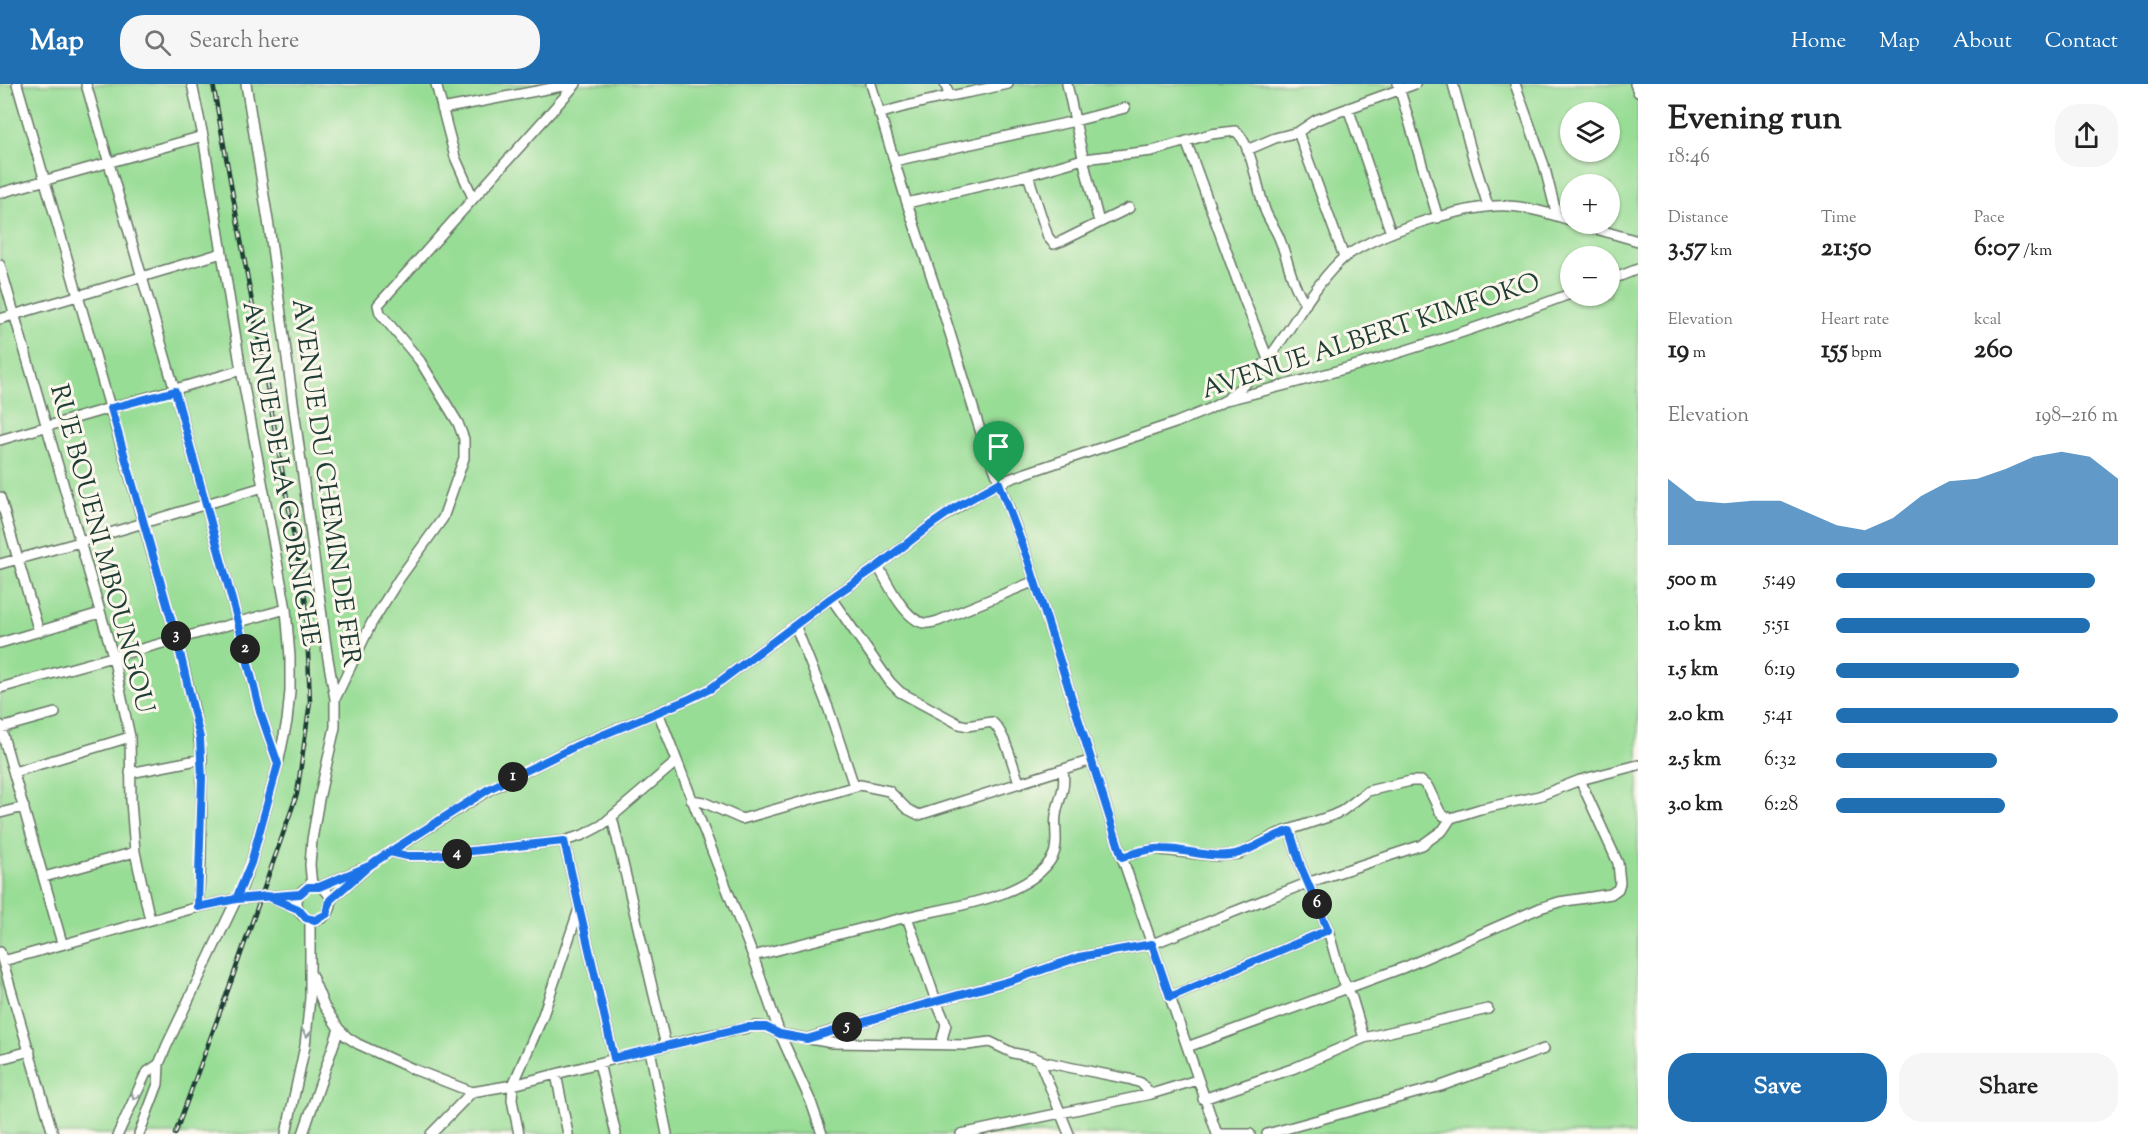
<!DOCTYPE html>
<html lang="en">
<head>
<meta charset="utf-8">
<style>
	:root { --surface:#fff; --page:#f6f6f6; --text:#222; --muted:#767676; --accent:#1f6fb2 }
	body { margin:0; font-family:"Sorts Mill Goudy",serif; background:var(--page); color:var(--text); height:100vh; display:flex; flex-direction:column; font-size:22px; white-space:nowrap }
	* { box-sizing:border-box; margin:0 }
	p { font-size:20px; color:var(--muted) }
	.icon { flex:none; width:33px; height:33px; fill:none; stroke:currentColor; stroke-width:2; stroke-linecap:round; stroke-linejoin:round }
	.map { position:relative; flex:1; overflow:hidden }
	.side { display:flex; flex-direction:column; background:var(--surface); width:510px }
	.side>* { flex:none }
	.buttons { position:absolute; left:1560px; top:18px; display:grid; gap:12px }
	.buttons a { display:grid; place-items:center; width:60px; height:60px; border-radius:50%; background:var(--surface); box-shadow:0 2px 4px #0004; font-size:30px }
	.pin { position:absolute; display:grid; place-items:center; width:51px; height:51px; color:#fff; margin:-62px -26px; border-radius:50% 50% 50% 0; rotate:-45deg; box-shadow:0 0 6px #0007 }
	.pin .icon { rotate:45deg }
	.km { position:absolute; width:30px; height:30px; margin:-15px; border-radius:50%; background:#222; color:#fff; font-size:16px; line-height:30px; text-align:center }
	.round { display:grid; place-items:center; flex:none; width:63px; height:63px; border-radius:24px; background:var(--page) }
	.head { display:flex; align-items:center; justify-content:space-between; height:102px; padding:0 30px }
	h1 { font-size:33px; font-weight:700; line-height:45px }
	.metrics { display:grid; grid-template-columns:repeat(3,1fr); gap:9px; height:102px; padding:6px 30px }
	.metrics div { display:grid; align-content:center }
	.metrics b { font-size:26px; font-weight:700 }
	.metrics small { font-size:16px; font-weight:400 }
	.metrics p { font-size:16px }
	.chart { height:168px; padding:12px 30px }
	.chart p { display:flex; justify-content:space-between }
	.chart svg { width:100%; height:108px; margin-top:6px; fill:var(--accent); opacity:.7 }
	.action { display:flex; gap:12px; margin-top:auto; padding:12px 30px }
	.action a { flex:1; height:69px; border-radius:24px; background:var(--accent); color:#fff; font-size:24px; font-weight:700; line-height:69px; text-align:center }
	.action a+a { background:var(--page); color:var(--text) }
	ul { padding:0 30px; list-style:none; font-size:20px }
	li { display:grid; grid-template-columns:96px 72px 1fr; align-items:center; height:45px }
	li i { height:15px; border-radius:8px; background:var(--accent) }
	header { display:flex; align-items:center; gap:36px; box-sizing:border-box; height:84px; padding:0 30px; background:var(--accent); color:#fff }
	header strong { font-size:28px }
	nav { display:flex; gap:33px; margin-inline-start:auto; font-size:21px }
	.search { width:420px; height:54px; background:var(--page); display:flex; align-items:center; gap:15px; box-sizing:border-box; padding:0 21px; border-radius:24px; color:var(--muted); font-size:22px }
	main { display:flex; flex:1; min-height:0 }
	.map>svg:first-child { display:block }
	.green { fill:#98dd95; stroke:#5c8d64; stroke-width:1.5; fill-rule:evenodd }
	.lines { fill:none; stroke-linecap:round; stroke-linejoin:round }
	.minor-casing { stroke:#667665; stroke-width:12 }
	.minor { stroke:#fff; stroke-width:9 }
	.rail-casing { stroke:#1f3d34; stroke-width:4.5 }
	.rail { stroke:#fbf7ec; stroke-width:2; stroke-dasharray:7; stroke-linecap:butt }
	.oneway { stroke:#8f9e9a }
	.route-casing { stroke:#fff; stroke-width:12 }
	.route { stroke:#1a73e8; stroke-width:8 }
	.labels { text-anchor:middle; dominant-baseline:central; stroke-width:6; stroke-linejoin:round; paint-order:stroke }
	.street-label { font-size:26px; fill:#1f3d34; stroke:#fbf7ec }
</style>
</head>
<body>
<header>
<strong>Map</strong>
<div class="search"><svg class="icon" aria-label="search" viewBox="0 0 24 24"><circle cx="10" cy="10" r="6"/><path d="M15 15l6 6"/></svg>Search here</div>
<nav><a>Home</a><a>Map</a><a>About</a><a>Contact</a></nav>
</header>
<main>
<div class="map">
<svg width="1638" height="1050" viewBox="0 0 1638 1050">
	<rect width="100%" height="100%" fill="#fbf7ec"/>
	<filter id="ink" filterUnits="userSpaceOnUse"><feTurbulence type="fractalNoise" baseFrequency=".0167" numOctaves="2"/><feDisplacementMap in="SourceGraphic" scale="12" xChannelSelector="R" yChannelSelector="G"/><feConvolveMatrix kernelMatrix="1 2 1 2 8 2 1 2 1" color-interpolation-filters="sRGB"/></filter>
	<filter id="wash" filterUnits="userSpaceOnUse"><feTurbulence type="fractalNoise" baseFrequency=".008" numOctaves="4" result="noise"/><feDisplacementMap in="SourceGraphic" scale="24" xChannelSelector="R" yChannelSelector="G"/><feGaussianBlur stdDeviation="1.35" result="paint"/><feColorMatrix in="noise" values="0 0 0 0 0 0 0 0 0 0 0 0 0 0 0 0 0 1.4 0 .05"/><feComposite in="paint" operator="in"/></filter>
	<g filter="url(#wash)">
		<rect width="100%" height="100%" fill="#ebe1c0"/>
		<path class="green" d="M 0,0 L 1638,0 L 1638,1050 L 0,1050 ZM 1570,28 L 1610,28 L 1610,68 L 1570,68 ZM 1570,100 L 1610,100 L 1610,140 L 1570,140 ZM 1570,172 L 1610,172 L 1610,212 L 1570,212 Z"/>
	</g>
	<g filter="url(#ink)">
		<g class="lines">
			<defs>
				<path id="minor" d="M 17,0 L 177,556 L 194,625 L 202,675 L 201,774 L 198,823
					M 86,0 L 175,307 L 238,538 L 260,628 L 278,680
					M 246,0 L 270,149 L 327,569 L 335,615 L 335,643 L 319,715 L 312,756 L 310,781 L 312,802
					M 436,0 L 455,73 L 473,114
					M 871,0 L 907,119 L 944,230 L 980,346 L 1028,476 L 1122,773 L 1217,1050
					M 945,0 L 950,13
					M 1067,0 L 1086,87 L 1099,138
					M 1398,0 L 1438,134
					M 1453,0 L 1472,70 L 1488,122
					M 1515,0 L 1544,81 L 1557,132
					M 1635,0 L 1638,8
					M 1348,24 L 1391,149
					M 442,25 L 573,0
					M 879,30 C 921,16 965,10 1008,0
					M 1298,48 L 1344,173
					M 1186,57 L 1244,215 L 1268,275
					M 1247,66 L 1275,54 L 1298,48 L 1316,36 L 1415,0
					M 894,77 L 1075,37 L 1125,24
					M 1028,91 L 1048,153 L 1054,160 L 1062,157 L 1129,124
					M 0,109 L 203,52
					M 907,119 L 1028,91 L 1083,75 L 1152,67 L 1211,50 L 1235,47 C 1250,55 1258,106 1264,123 C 1267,135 1276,144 1280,156 C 1289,178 1291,201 1306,220
					M 1579,140 L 1638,157
					M 0,181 L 113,572 L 130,653 L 131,717 L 135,768 L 150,836
					M 1610,196 L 1638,185
					M 0,235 L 222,169
					M 1229,313 C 1243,302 1257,290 1268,275 C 1292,244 1310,207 1338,179 C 1365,151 1470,119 1508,122 C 1529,123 1551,130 1570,136
					M 0,356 L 241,286
					M 0,413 L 39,548
					M 0,480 L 80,458 L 263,403
					M 878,482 C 887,498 905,536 924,539 C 928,540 934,538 938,537 L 1035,497
					M 831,514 L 890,598 L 900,608 L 959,640 L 967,642 L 992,638 C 1007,651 1012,682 1020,700
					M 795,541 L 829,626 L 854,702
					M 0,559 L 100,529
					M 0,604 L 286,525
					M 335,615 L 371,540 L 399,495 L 443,434 L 464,374 L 464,355 L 458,339 L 420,277 L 380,229 L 378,221 L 576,0
					M 658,628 L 753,872 L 780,950 L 811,1018 L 822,1050
					M 0,641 L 62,859
					M 1,644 L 55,629
					M 14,688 L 130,653
					M 130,689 L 202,675
					M 691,716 L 703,718 L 742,735 L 860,701 L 889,707 L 907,725 L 919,731 L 1092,676
					M 0,729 L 24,723
					M 612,733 L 666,962
					M 1290,747 L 1301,783 L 1328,846 L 1340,889 L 1352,914 L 1364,954
					M 564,757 L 614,974
					M 390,768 L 407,772 L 426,772 L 564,757 L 583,751 L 602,741 L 676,678
					M 1122,773 L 1152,765 L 1217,772 L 1239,770 L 1277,750 L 1331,732 L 1342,727 L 1368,707 L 1411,697 L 1421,697 L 1428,703 L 1440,728 L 1444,732 L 1451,734 L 1480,725 L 1539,712 L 1580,696 L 1638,681
					M 44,793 L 135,768
					M297 819a17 17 0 1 1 34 0a17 17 0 1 1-34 0Z
					M 319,803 L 361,785
					M 270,813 L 298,825
					M 330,816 L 374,778 L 489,706 L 575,662 L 687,616 L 710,605 L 831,514 L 878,482 L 932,440 L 974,413 L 999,399 L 1026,389 L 1175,339 L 1207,326 L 1226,316 C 1343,288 1458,252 1570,210
					M 907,833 C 949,823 1031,814 1053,772 C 1059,760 1054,744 1056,731 C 1059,712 1066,707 1063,686
					M 0,868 L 53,1050
					M 753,872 L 907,833 L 936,917 L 946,940 L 941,960
					M 3,877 L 198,823 L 236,815 L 300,810
					M 311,890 L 324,922 L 339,945 L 347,953 L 358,960 L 413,985 L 472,1008 L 513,1001 L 696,954 L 756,942 L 766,943 L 780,950 L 833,959 L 967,961 L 990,958 L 1013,969 L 1033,973 L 1045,978 L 1073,984 L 1129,995 L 1141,999 L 1151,1010
					M 1170,913 L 1328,846
					M 809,954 L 904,926 L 1013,896 L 1079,873 L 1152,860 L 1307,799 L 1422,761 L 1443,746 L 1451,734
					M 1187,963 L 1405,883 L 1540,824 L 1559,818 L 1611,810 L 1618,805 L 1620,799 L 1618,779 L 1580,696
					M 650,966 L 667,1050
					M 0,975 L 30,967
					M 1039,976 L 1069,1050
					M 599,979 L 616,1050
					M 556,990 L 568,1050
					M 1203,1015 L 1292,985 L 1364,954 L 1488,925
					M 118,1050 L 146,989 L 159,980
					M 139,1050 L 158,1000 L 159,980 L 167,961 L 241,806 L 251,779 L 278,680 L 287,637 L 290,607 L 290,573 L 286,525 L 241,286 L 203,52 L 192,0
					M 286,1050 L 305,962 L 310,914 L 310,835
					M 303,1050 L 339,945
					M 431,1050 L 472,1008
					M 519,1050 L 512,1016 L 513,1001 L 542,934 L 579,825
					M 961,1050 L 1151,1010 L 1197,996
					M 1221,1050 L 1250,1050
					M 1267,1050 L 1441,1002 L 1544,965"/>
			</defs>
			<use href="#minor" class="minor-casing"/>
			<use href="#minor" class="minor"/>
			<defs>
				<path id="rail" d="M 175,1050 L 231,898 L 297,710 L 310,618 L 306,520 L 213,0"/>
			</defs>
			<use href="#rail" class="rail-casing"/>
			<use href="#rail" class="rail"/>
		</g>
		<defs><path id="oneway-chevron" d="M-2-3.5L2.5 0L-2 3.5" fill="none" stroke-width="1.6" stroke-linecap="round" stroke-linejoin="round" transform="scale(1.5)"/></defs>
		<g class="oneway">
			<use href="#oneway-chevron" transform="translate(307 949) rotate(96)"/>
			<use href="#oneway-chevron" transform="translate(135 1012) rotate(114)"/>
		</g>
	</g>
	<g class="lines" filter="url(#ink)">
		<defs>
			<path id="route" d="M 999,399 L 958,422 L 932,440 L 878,482 L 831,514 L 710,605 L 687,616 L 576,662 L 489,705 L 374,778 L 369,782 L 319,803 L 308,803 L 300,810 L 236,815 L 251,779 L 278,680 L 260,628 L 238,538 L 175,307 L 111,324 L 177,556 L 200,654 L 202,694 L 198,823 L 236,815 L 267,812 L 298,825 L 306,834 L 315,836 L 327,830 L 330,816 L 369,782 L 390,768 L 407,772 L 426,772 L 564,757 L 614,974 L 747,943 L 766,943 L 780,950 L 807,955 L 904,926 L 1013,896 L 1079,873 L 1152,860 L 1170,913 L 1328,846 L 1301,783 L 1290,747 C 1269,752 1250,769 1229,771 C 1207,774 1185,765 1163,765 C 1149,764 1135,769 1122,773 L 1028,476 L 999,399"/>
		</defs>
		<use href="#route" class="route-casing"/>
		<use href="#route" class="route"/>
	</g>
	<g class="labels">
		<g class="street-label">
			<text transform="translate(1371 253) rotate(-18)">AVENUE ALBERT KIMFOKO</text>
			<text transform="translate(280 390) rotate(80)">AVENUE DE LA CORNICHE</text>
			<text transform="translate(325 399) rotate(82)">AVENUE DU CHEMIN DE FER</text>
			<text transform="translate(101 465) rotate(75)">RUE BOUENI MBOUNGOU</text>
		</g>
	</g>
</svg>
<div class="buttons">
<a><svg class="icon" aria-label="layers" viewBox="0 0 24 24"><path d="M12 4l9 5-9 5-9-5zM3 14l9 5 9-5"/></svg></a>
<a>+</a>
<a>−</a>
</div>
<div class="pin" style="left:999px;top:399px;background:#1e9e55"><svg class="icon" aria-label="arrive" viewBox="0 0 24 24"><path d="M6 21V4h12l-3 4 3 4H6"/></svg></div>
<b class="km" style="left:513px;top:693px">1</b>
<b class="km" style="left:245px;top:565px">2</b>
<b class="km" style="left:176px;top:552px">3</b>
<b class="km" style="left:457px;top:770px">4</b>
<b class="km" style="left:847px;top:943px">5</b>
<b class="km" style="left:1317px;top:820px">6</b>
</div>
<section class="side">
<div class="head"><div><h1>Evening run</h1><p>18:46</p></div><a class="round"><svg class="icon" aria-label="share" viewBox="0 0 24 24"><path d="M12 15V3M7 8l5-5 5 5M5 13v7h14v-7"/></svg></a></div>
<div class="metrics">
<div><p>Distance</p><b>3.57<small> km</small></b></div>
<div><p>Time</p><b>21:50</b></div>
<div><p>Pace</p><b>6:07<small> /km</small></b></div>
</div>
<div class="metrics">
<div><p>Elevation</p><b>19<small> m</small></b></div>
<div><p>Heart rate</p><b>155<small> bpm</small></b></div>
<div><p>kcal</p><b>260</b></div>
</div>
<div class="chart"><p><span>Elevation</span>198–216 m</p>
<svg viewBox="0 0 160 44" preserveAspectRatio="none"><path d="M0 44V17L10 26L20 27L30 26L40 26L50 31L60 36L70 38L80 33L90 24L100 18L110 17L120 13L130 8L140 6L150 8L160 17V44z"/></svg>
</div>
<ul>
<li><b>500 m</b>5:49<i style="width:92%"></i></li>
<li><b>1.0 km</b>5:51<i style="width:90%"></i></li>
<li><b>1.5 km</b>6:19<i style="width:65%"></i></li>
<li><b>2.0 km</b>5:41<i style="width:100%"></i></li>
<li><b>2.5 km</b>6:32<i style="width:57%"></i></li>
<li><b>3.0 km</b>6:28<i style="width:60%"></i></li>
</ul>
<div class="action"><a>Save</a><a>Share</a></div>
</section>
</main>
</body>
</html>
